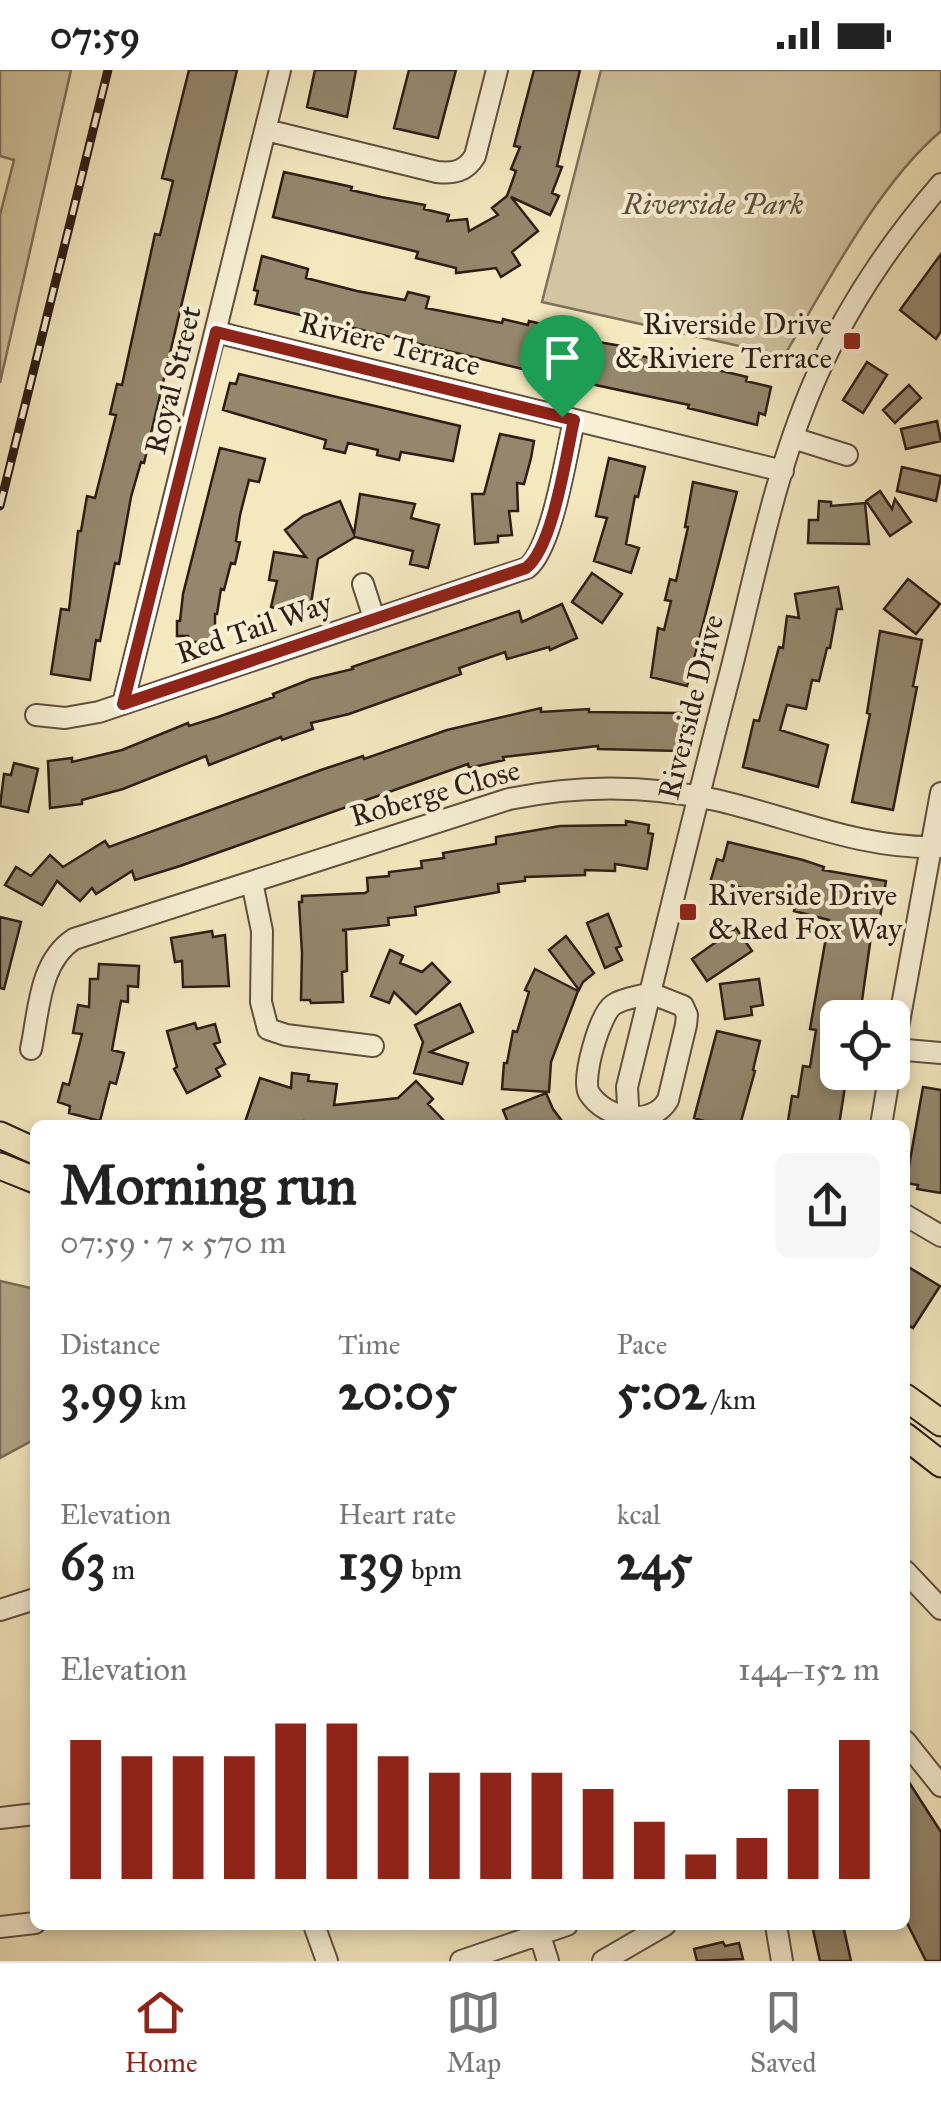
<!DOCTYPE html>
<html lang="en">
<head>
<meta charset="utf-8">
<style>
	:root { --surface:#fff; --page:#f6f6f6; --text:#222; --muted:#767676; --line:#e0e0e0; --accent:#8f2418 }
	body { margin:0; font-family:"IM FELL Great Primer",serif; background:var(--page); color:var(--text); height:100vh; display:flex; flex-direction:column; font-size:38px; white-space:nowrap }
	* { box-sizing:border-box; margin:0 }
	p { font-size:32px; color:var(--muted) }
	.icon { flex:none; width:55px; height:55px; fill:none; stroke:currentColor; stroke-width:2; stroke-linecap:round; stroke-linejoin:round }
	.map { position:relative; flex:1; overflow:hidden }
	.side { position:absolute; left:30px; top:1050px; width:880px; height:810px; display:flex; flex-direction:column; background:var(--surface); border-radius:15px; box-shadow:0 5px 15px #0003 }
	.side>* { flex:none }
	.fabs { position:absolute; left:820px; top:930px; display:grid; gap:20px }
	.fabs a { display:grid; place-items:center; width:90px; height:90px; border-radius:15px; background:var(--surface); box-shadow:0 5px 15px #0003; font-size:50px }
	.pin { position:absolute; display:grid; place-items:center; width:85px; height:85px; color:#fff; margin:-102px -42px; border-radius:50% 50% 50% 0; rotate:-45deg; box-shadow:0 0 10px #0007 }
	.pin .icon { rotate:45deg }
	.round { display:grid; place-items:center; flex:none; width:105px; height:105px; border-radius:15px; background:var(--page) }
	.head { display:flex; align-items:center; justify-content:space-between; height:170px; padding:0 30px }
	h1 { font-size:55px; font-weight:700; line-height:75px }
	.figures { display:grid; grid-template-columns:repeat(3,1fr); gap:15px; height:170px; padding:10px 30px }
	.figures div { display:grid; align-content:center }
	.figures b { font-size:50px; font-weight:700 }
	.figures small { font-size:28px; font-weight:400 }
	.figures p { font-size:28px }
	.chart { height:280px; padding:20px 30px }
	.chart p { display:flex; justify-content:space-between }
	.chart svg { width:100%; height:180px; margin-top:10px; stroke:var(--accent); stroke-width:6 }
	.status { display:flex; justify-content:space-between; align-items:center; height:70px; padding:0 50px; background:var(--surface); direction:ltr }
	.status svg { height:28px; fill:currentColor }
	.dock { display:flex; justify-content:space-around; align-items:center; height:140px; border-top:2px solid var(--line); background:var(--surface); font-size:28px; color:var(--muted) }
	.dock a { display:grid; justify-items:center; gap:5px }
	.dock .active { color:var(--accent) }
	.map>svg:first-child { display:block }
	.green { fill:#d2c5a2; stroke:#80715c; stroke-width:2.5 }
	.water { fill:#b0a385; stroke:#7c6d58; stroke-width:2.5 }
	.building { fill:#94876d; stroke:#2d1d15; stroke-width:2.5 }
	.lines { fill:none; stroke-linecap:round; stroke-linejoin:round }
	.minor-casing { stroke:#5f5040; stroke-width:24 }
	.major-casing { stroke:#2d1d15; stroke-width:29 }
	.minor { stroke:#f8f0d5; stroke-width:20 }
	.major { stroke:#f4e8bf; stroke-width:25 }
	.rail-casing { stroke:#2d1d15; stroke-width:9 }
	.rail { stroke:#f8f0d5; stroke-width:5; stroke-dasharray:15; stroke-linecap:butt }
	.route-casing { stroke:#fff; stroke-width:20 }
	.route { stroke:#8f2418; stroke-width:12 }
	.poi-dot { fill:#8f2418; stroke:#f8f0d5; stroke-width:4 }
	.labels { text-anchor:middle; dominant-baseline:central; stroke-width:8; stroke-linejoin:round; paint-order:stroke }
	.park-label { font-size:30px; font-style:italic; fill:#5f4f3f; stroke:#f8f0d5 }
	.poi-label { font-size:30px; fill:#2d1d15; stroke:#f8f0d5; text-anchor:end }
	.street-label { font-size:30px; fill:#2d1d15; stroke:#f8f0d5 }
</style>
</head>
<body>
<div class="status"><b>07:59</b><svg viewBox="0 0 49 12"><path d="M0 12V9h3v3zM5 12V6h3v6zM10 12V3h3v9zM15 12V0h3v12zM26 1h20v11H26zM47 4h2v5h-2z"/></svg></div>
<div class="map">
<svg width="941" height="1891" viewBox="0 0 941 1891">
	<rect width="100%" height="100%" fill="#f4e8bf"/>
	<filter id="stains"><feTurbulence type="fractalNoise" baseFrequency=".002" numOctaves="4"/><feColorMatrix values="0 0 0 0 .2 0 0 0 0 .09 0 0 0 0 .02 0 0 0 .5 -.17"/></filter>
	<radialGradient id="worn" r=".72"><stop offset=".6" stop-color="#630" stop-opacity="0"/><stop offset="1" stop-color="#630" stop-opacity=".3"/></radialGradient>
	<path class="green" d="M 0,0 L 71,0 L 0,313 L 0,145 L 14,90 L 0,86 Z
		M 601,0 L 941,0 L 941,61 C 879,113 826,215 784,286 L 542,232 Z"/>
	<path class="water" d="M 0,1211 L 35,1219 L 35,1369 L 0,1388 Z"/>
	<path class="building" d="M 189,0 L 237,0 L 144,393 L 141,392 L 131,427 L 119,494 L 115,493 L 100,571 L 96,570 L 90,610 L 51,604 L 61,539 L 69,540 L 78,461 L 81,461 L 87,426 L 95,428 L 116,345 L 110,344 L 117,314 L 122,315 L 155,164 L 160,165 L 173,111 L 162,108 Z
		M 315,0 L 356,0 L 347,47 L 307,37 Z
		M 409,0 L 456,0 L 438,68 L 394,58 Z
		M 534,0 L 580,0 L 557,96 L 562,97 L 552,123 L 559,126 L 550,145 L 511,127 L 538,161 L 512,182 L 520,195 L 501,207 L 496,198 L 456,203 L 456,198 L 416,188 L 418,182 L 273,147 L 284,102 L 352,117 L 351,120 L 381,127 L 425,135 L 424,139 L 449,145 L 447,151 L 467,149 L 469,161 L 498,145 L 492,138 L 507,126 L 516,101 L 511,99 L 520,77 L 514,76 Z
		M 941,184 L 941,261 L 936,269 L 900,240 Z
		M 262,186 L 308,199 L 306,208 L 357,221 L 405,230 L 408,222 L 429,227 L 426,238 L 502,253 L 503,249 L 528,255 L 529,251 L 550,256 L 549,260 L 575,268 L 639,279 L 638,285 L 671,294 L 672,289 L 747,307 L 746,311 L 771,317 L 765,345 L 759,343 L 757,355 L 688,338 L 689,335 L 586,313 L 587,303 L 562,297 L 559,308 L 255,234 L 258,221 L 254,220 Z
		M 867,292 L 887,305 L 863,343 L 843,330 Z
		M 239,304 L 460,356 L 453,391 L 401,382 L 399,390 L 377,385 L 378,380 L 348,373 L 345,383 L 324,378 L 326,370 L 223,340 L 230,313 L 236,314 Z
		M 909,315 L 921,328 L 895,353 L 883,340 Z
		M 937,351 L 941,371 L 906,379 L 901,359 Z
		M 500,364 L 534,371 L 531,388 L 524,414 L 517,413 L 518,441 L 509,441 L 512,465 L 498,466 L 498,472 L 475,474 L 472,424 L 484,424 Z
		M 220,378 L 265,389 L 259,412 L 249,410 L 240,445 L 236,471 L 240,472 L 235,494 L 231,493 L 224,520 L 221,519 L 217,544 L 215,544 L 215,572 L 188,572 L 188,566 L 177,566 L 177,551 L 180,551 L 183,524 Z
		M 609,388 L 645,397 L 638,427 L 635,426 L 626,474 L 639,478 L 631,503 L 594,491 L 607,448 L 596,446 Z
		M 902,397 L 941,406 L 936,431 L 897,421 Z
		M 693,412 L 737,422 L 687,616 L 651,607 L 658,558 L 664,560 L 671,531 L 665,530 L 670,509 L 676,511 L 688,457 L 685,457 Z
		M 880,421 L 892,439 L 895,429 L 911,452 L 890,466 L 866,431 Z
		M 360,424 L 415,434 L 411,448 L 439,455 L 428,498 L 410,494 L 413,481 L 355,467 L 318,489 L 310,540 L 296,536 L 294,543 L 271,537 L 277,511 L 269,510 L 274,482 L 306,487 L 285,460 L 303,446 L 340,431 L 354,464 Z
		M 819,431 L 831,432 L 831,436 L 865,433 L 869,474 L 808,473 L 809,450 L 818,450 Z
		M 592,503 L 622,524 L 602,553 L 572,532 Z
		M 908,509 L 940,534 L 916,564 L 884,539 Z
		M 838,517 L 842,539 L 837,539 L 830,578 L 827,578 L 819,611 L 812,610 L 806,639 L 787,635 L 780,660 L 828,675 L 818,717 L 743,697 L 754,650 L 759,651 L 779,577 L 783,578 L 787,546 L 799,548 L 795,524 Z
		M 562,534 L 577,568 L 550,580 L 549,577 L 507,589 L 505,582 L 459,598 L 461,604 L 349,644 L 311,653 L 313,659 L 282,670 L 281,667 L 209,695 L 206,686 L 123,719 L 82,730 L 82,734 L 50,738 L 48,691 L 72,688 L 72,692 L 122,680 L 188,653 L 189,656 L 218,647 L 274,627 L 273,624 L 311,609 L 353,599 L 352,597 L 519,541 L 522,552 Z
		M 880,561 L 922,570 L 913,616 L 917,617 L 893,740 L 852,732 L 870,644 L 867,643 Z
		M 541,638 L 541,642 L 589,639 L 589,642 L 681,643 L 679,681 L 598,679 L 598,676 L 503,687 L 504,690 L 469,698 L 468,694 L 180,796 L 135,810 L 132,801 L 96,824 L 92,818 L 80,831 L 57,811 L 42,835 L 5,815 L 16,797 L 31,806 L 50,785 L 63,797 L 105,771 L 109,777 L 321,700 L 363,686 L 364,689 L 447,660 Z
		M 14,693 L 38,699 L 28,742 L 0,736 L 4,704 L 11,705 Z
		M 626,751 L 649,755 L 648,763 L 653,764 L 647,799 L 615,794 L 615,801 L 585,800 L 585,805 L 525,807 L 525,811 L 498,814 L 499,822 L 415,837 L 416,845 L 388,848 L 389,855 L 342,860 L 346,861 L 347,901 L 342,902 L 343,932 L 311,933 L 310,930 L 301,930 L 302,883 L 299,832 L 302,832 L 302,826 L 365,823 L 368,821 L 367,808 L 389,806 L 389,802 L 422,798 L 421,791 L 444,788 L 443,783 L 496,774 L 496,767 L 560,756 L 626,755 Z
		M 728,772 L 803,790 L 824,797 L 823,800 L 886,811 L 878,860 L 872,859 L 861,938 L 857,948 L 838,948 L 838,1002 L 847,1004 L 839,1055 L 788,1051 L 792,1026 L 798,1027 L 803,996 L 810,997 L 816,960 L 810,959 L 829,850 L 794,841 L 797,832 L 735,816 L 734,820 L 710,813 L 717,789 L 723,791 Z
		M 608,844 L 621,876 L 616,878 L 622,890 L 605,898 L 587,853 Z
		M 0,847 L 21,852 L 4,919 L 0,918 Z
		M 736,858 L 752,881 L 707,911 L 692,889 Z
		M 212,861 L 213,867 L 225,865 L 229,916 L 183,917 L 182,891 L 175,892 L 171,868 Z
		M 566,866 L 594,903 L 583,912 L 579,920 L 549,880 Z
		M 390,880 L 403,886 L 400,893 L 422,902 L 432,893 L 450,912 L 416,944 L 394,922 L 389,933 L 371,926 Z
		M 99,894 L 139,896 L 138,917 L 128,916 L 128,932 L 121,931 L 112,980 L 124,983 L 116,1014 L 110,1012 L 100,1051 L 69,1043 L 70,1036 L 58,1032 L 63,1013 L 69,1015 L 82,964 L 73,963 L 78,935 L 89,937 L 90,909 L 98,909 Z
		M 535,899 L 578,921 L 551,992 L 549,1022 L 502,1019 L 504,993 L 507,993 L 513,961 L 517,962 L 529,922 L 525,920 Z
		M 759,909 L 763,935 L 751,937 L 752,945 L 725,949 L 720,914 Z
		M 460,934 L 473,962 L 430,982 L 468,993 L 462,1014 L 414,1003 L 423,972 L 415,955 Z
		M 195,953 L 197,959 L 215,954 L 220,972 L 214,974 L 225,994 L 216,999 L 220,1006 L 187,1023 L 174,999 L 177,997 L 167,961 Z
		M 717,961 L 760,971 L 753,1000 L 755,1001 L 740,1055 L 707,1055 L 707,1052 L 694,1048 Z
		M 292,1003 L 309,1005 L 308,1011 L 337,1014 L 334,1035 L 398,1028 L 416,1011 L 433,1029 L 428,1034 L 448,1055 L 341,1055 L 304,1051 L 303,1055 L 244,1055 L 260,1008 L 291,1018 Z
		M 923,1017 L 941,1020 L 941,1123 L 917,1119 L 918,1115 L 906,1113 Z
		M 546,1023 L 553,1039 L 565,1055 L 509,1055 L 503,1040 Z
		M 905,1195 L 940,1216 L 913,1258 L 905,1253 Z
		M 905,1706 L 941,1762 L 941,1891 L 926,1891 L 905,1849 Z
		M 812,1855 L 843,1855 L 851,1891 L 820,1891 Z
		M 723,1872 L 725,1876 L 739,1873 L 743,1889 L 697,1891 L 694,1879 Z"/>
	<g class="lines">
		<defs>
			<path id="minor" d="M 266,60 L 437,102 C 454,104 466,101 475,86 L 497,0
				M 216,262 L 783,401
				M 793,368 L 847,385
				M 363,514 L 374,548
				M 123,634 L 280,0
				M 36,645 L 65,648 L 99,642 L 527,498 C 552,479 566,385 574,351
				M 252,812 L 262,861 L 261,932 L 268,959 L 286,965 L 373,976
				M 650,923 L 683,936 L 687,945 L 686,955 L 668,1030 C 652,1058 605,1049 589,1023 C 581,1009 600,944 613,935 C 623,928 639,927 650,923 Z
				M 31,979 C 39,941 39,892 74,869 L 509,729 C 576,715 648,715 716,730 C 791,747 862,780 941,777
				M 894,979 L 941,983
				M 892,990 L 941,723
				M 629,1055 L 627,1017 C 661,879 694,741 730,604 C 755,507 774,404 814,312 C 845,240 890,173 941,114
				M 881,1055 L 890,1002
				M 905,1145 L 941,1166
				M 905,1501 L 941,1539
				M 0,1540 L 35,1529
				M 905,1671 L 941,1716
				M 0,1748 L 35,1744
				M 314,1855 L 327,1891
				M 776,1855 L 782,1891
				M 0,1857 L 35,1853
				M 539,1863 L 548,1891
				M 461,1891 L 567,1855
				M 603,1891 L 665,1855"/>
			<path id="major" d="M 0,1065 L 35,1081
				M 0,1096 L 35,1110
				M 905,1327 L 941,1353
				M 905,1366 L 941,1394"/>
		</defs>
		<use href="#minor" class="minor-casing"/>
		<use href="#major" class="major-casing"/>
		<use href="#minor" class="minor"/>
		<use href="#major" class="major"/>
		<defs>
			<path id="rail" d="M 0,436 L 108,0"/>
		</defs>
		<use href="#rail" class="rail-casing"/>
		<use href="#rail" class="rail"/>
	</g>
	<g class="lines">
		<defs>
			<path id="route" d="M 216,262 L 574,350 C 566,385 553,478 526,498 L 123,634 Z"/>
		</defs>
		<use href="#route" class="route-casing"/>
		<use href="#route" class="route"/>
	</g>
	<g class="poi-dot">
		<rect x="842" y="261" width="20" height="20" rx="5"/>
		<rect x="678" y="832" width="20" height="20" rx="5"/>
	</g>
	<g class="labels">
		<g class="park-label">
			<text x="713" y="134">Riverside Park</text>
		</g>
		<g class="poi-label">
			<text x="832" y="254">Riverside Drive<tspan x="832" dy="34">&amp; Riviere Terrace</tspan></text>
			<text x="708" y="825" text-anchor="start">Riverside Drive<tspan x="708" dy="34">&amp; Red Fox Way</tspan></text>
		</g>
		<g class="street-label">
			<text transform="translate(390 274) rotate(14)">Riviere Terrace</text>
			<text transform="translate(173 310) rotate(-76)">Royal Street</text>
			<text transform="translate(254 558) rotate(-19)">Red Tail Way</text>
			<text transform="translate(691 637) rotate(-76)">Riverside Drive</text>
			<text transform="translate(435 723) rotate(-16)">Roberge Close</text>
		</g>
	</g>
	<rect width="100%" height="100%" filter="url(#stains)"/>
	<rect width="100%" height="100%" fill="url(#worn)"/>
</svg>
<div class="fabs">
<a><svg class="icon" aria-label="locate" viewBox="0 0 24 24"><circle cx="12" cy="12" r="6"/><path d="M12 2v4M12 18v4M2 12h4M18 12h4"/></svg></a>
</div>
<div class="pin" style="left:562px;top:347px;background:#1e9e55"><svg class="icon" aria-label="arrive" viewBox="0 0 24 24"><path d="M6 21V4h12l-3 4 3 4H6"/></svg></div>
<section class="side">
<div class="head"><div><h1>Morning run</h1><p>07:59 · 7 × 570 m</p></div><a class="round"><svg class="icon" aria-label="share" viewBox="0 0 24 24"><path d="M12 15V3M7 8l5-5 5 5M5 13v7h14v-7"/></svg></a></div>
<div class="figures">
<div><p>Distance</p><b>3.99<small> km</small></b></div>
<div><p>Time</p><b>20:05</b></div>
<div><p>Pace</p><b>5:02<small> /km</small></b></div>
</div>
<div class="figures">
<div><p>Elevation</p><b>63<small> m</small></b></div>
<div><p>Heart rate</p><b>139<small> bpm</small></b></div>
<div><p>kcal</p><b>245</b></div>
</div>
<div class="chart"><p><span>Elevation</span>144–152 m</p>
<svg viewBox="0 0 160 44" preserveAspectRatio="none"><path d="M5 44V10M15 44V14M25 44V14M35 44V14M45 44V6M55 44V6M65 44V14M75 44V18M85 44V18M95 44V18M105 44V22M115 44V30M125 44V38M135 44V34M145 44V22M155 44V10"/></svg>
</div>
</section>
</div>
<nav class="dock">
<a class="active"><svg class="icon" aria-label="home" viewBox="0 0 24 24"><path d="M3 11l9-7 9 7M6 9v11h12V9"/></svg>Home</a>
<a><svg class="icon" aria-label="map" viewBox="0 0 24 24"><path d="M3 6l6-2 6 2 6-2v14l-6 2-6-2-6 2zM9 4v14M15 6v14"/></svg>Map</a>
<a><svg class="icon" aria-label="saved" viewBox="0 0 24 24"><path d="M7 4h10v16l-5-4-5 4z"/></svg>Saved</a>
</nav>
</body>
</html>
